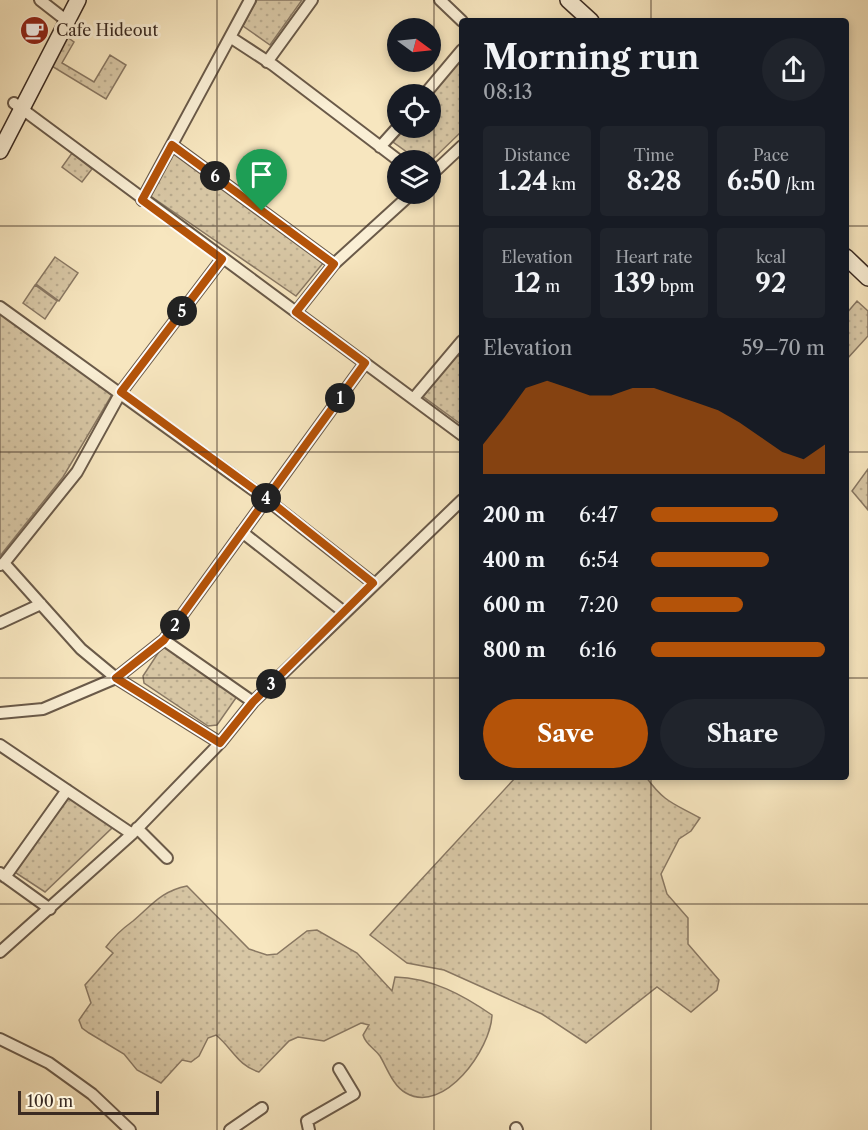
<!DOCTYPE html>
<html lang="en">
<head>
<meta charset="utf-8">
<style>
	:root { --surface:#171b24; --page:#20242c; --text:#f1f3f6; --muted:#9ea1a6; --accent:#b45309 }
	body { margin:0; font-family:"Libre Caslon Text",serif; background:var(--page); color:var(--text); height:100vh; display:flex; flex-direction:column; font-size:22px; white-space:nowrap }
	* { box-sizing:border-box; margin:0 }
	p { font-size:20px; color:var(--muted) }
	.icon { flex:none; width:33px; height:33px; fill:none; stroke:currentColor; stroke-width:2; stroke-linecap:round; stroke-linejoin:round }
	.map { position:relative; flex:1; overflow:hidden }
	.side { position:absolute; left:459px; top:18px; width:390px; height:762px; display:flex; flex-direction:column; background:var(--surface); border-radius:6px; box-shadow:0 3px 9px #0003 }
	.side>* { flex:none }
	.needle { width:39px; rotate:105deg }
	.tools { position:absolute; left:387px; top:18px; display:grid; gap:12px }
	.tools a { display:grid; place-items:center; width:54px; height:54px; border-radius:50%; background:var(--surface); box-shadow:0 3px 9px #0003; font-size:30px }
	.scale { position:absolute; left:18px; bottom:15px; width:141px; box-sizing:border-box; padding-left:6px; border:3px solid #3b2b22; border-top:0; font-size:16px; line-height:21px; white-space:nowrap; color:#3b2b22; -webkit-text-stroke:4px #faefd5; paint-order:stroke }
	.pin { position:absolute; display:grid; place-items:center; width:51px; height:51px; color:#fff; margin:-62px -26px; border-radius:50% 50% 50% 0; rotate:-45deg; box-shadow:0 0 6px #0007 }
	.pin .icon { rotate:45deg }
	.km { position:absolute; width:30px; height:30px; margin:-15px; border-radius:50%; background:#222; color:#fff; font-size:16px; line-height:30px; text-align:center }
	.round { display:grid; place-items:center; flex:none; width:63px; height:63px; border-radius:32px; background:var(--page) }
	.overview { display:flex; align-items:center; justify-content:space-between; height:102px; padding:0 24px }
	h1 { font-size:33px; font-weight:700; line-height:45px }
	.metrics { display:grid; grid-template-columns:repeat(3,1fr); gap:9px; height:102px; padding:6px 24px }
	.metrics div { display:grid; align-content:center; border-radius:6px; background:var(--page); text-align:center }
	.metrics b { font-size:26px; font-weight:700 }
	.metrics small { font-size:16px; font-weight:400 }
	.metrics p { font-size:16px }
	.chart { height:168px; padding:12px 24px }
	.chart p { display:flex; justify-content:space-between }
	.chart svg { width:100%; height:108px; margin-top:6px; fill:var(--accent); opacity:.7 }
	.button { display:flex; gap:12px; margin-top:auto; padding:12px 24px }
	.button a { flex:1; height:69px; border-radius:36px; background:var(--accent); color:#fff; font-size:24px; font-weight:700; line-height:69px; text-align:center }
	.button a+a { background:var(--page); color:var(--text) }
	ul { padding:0 24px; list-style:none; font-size:20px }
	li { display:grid; grid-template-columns:96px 72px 1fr; align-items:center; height:45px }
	li i { height:15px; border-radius:8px; background:var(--accent) }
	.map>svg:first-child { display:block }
	.grass { fill:url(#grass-dots); stroke:#897863; stroke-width:1.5 }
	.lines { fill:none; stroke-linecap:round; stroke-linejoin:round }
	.street-casing { stroke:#6a5a49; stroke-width:14 }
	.secondary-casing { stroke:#3b2b22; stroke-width:18 }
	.street { stroke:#faefd5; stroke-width:10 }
	.secondary { stroke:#faefd5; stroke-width:15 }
	.route-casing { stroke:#fff; stroke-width:12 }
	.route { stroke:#b45309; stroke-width:8 }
	.grid { fill:none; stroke:#3b2b22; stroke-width:1.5; stroke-opacity:0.55 }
	.labels { text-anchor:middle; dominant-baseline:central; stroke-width:6; stroke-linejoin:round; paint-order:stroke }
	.poi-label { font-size:16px; fill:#3b2b22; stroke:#faefd5; text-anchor:start }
</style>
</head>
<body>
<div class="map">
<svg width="868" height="1130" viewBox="0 0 868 1130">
	<defs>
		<pattern id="grass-dots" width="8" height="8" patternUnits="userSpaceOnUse" patternTransform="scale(1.5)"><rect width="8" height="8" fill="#d7c6a4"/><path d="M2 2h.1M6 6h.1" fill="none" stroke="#b9aa8d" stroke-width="1.8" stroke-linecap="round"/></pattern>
	</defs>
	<rect width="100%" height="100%" fill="#f7e6bf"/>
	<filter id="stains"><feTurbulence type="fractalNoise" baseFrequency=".00333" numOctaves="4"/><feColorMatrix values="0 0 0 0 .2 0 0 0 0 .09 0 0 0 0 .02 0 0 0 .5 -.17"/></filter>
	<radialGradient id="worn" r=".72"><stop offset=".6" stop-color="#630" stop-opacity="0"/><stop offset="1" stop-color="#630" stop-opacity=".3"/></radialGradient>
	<path class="grass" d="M 257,0 L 302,0 L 270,45 L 243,26 Z
		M 67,37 L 74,42 L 62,63 L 94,82 L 110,55 L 126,65 L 106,99 L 50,65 Z
		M 462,56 L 462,131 L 431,161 L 418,160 L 393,142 L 405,128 L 430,128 L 431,95 Z
		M 173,150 L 324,262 L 296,296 L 149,195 Z
		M 72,153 L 92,169 L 82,182 L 62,167 Z
		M 55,257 L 78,273 L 59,301 L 36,284 Z
		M 35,285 L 57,301 L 45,319 L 23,303 Z
		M 857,301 L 868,311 L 868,336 L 846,360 L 846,314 Z
		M 0,314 L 113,393 L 63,477 L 0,556 Z
		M 456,354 L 462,359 L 462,425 L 421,395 Z
		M 868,469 L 868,510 L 852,491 Z
		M 164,644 L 238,695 L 217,725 L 208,726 L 144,683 L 143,676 Z
		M 516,777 L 646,777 C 665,803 673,803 700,818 L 691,831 L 679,839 L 661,874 L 667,894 L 688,918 L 688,944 L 719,980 L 717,990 L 691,1012 L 657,987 L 586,1043 L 542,1014 L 444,970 L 407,963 L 370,935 Z
		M 69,797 L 113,827 L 45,892 L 13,871 Z
		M 187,886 L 249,949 L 267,955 L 277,954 L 307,931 L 317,930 L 357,953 L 392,991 L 395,977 C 432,978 463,995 492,1015 C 491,1049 444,1115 406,1093 C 393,1086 387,1068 380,1056 C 374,1048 366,1045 363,1035 L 369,1025 L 361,1023 L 324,1041 L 298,1037 L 289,1041 L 259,1072 C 238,1066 232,1048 216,1035 L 208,1038 L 199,1056 L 191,1062 L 182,1060 L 161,1083 L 137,1070 L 124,1054 L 89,1033 L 82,1028 L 79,1020 L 91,1003 L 85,985 L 113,953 L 106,947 C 114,936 122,929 133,921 C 151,906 161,891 187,886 Z"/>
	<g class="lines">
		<defs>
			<path id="street" d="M 40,0 L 67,21
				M 440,0 L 462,21
				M 230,37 L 273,65 L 398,160
				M 267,62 L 312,0
				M 425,94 L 462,50
				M 14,103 L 462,435
				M 172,145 L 334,264
				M 380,147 L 398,127
				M 430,176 L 462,146
				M 142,200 L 250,0
				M 0,307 L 266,499 L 373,583
				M 296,312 L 334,264 L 411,194
				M 414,398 L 462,341
				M 242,532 L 344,612
				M 4,563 L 81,649 L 116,678 L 220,743
				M 0,565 L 4,563 L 77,472 L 121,392 L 222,259
				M 0,623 L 41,604
				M 164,640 L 253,702
				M 0,713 L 43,709 L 116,678 L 164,640 L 365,363
				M 0,745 L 132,834
				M 137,828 L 167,858
				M 0,873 L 50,909
				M 5,877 L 67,790
				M 0,952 L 132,834 L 220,743 L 253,702 L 462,500
				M 0,1039 L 49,1063 L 92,1094 L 130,1130
				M 516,1128 L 517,1130
				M 230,1130 L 262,1108
				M 309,1130 L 307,1121 L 354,1094 L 339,1069"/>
			<path id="secondary" d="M 568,0 L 591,21
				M 0,151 L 78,0
				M 846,257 L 868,278"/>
		</defs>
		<use href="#street" class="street-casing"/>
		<use href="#secondary" class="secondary-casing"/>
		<use href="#street" class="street"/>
		<use href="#secondary" class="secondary"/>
	</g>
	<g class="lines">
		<defs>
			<path id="route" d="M 262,211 L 334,264 L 296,312 L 365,363 L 164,640 L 116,678 L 220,743 L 253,702 L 373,583 L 266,498 L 121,392 L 222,259 L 142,200 L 172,145 L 262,211"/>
		</defs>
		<use href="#route" class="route-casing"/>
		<use href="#route" class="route"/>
	</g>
	<path class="grid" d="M 217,0 L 217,1130M 434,0 L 434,1130M 651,0 L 651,21M 0,226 L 462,226M 846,226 L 868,226M 0,452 L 462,452M 846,452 L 868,452M 0,678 L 462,678M 846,678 L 868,678M 651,777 L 651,1130M 0,904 L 868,904"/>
	<defs>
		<symbol id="cafe-disc" viewBox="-11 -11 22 22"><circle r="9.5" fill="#8f2418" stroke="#faefd5"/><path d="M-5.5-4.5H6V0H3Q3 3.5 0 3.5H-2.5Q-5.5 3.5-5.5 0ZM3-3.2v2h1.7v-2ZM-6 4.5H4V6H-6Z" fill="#fff"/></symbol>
	</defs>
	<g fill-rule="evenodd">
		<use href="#cafe-disc" x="18" y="14" width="33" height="33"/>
	</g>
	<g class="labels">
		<g class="poi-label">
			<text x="56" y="30">Cafe Hideout</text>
		</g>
	</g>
	<rect width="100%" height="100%" filter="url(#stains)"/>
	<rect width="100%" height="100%" fill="url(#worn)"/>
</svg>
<div class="tools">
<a><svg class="needle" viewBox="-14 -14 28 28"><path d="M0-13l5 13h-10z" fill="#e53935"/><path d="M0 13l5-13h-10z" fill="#9ea1a6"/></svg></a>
<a><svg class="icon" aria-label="locate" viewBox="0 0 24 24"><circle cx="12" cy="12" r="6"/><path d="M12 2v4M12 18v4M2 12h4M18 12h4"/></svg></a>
<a><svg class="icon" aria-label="layers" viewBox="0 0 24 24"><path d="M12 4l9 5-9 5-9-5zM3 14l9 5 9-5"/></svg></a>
</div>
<div class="scale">100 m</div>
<div class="pin" style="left:262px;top:211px;background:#1e9e55"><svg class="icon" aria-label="arrive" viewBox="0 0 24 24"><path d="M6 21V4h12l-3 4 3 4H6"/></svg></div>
<b class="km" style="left:340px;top:398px">1</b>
<b class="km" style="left:175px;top:625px">2</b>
<b class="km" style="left:271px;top:684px">3</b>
<b class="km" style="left:266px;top:498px">4</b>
<b class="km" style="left:182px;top:311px">5</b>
<b class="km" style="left:215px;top:176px">6</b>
<section class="side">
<div class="overview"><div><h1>Morning run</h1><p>08:13</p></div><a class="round"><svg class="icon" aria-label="share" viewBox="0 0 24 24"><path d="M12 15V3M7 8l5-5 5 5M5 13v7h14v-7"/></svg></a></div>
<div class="metrics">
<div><p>Distance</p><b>1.24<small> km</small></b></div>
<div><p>Time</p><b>8:28</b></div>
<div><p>Pace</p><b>6:50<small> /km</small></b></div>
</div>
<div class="metrics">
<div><p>Elevation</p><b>12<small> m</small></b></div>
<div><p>Heart rate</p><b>139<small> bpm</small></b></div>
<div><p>kcal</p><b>92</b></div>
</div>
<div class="chart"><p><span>Elevation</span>59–70 m</p>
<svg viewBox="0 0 160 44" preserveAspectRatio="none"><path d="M0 44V32L10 21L20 9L30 6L40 9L50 12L60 12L70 9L80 9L90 12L100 15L110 18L120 23L130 29L140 35L150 38L160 32V44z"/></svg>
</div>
<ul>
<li><b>200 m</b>6:47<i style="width:73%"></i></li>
<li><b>400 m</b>6:54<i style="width:68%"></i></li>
<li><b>600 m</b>7:20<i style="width:53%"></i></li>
<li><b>800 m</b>6:16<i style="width:100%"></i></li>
</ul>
<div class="button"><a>Save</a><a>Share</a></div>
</section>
</div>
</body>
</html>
